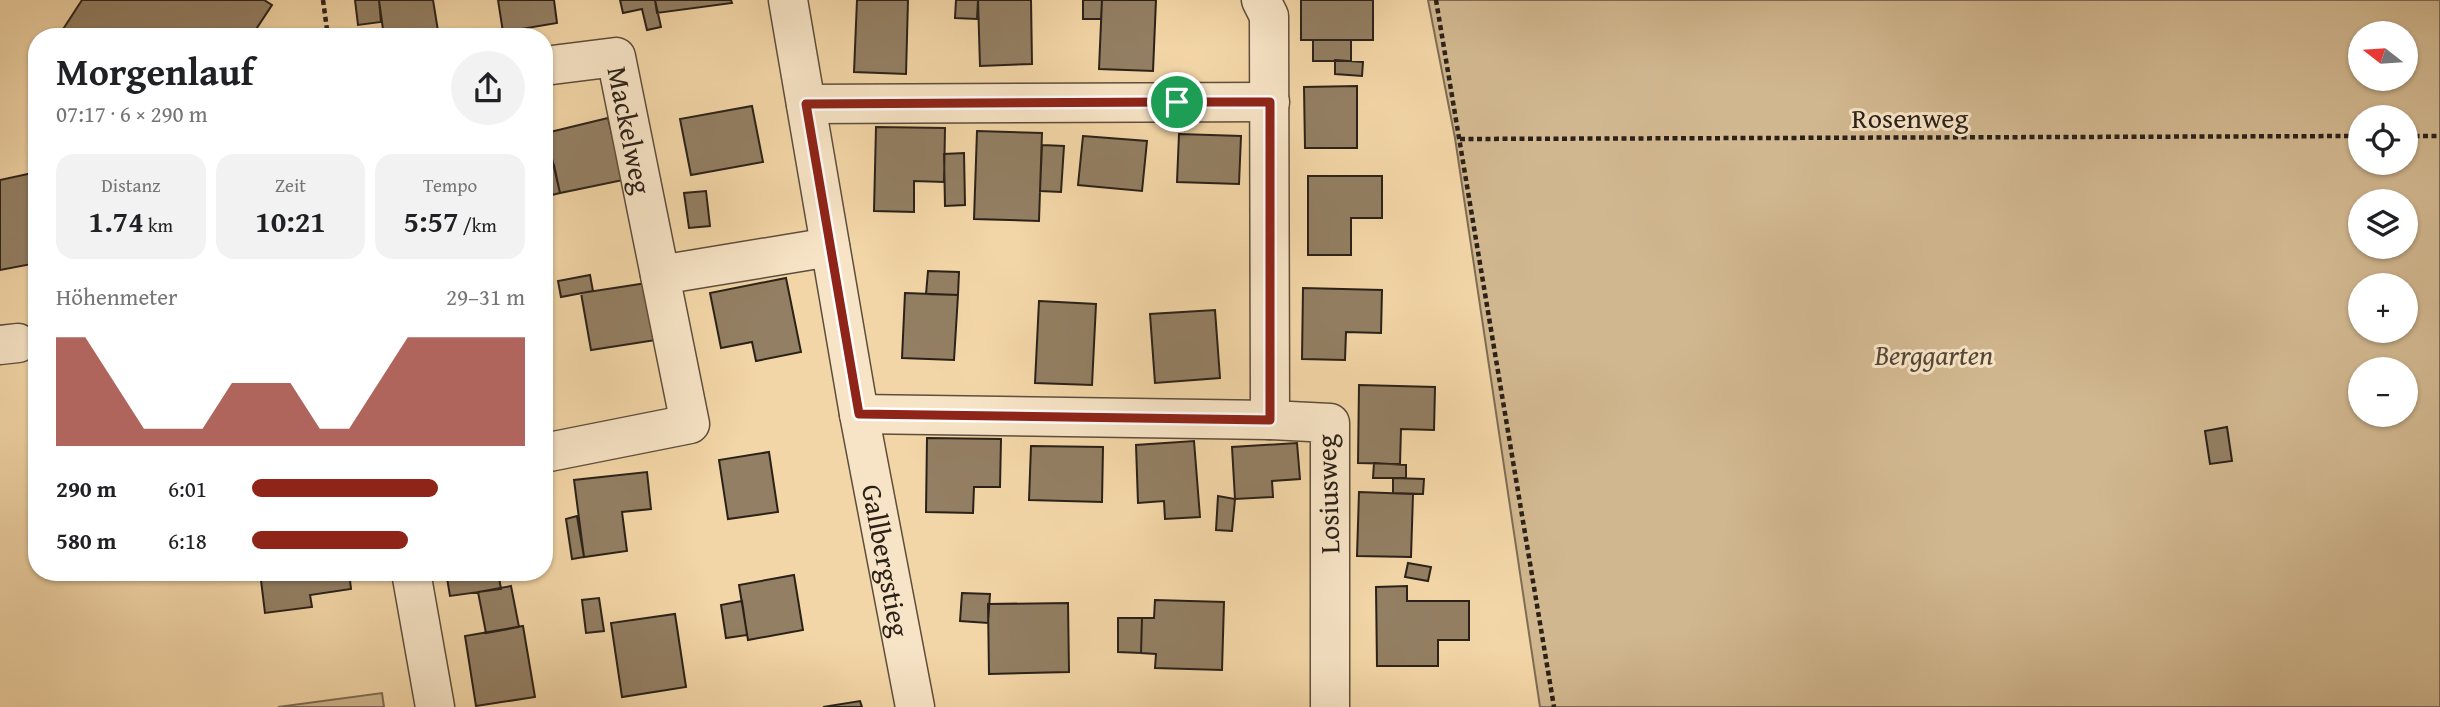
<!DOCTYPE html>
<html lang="de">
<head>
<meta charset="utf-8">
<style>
	:root { --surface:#fff; --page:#f2f2f2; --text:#202124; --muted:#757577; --accent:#8f2418 }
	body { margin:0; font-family:"Gentium Book Plus",serif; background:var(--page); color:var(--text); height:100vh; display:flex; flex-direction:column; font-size:26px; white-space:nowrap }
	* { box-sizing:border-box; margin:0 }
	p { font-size:23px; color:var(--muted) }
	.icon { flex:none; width:38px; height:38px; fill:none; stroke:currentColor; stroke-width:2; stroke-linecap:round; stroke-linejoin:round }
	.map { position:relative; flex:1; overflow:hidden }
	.sheet { position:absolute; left:28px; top:28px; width:525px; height:553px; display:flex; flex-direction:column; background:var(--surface); border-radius:28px; box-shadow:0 2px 5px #0004 }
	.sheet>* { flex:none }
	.needle { width:46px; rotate:287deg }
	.tools { position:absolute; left:2348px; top:21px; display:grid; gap:14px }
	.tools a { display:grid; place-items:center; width:70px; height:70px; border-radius:50%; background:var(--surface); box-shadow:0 2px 5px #0004; font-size:35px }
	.pin { position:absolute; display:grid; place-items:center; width:60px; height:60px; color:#fff; margin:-30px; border:4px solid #fff; border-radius:50%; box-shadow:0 2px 7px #0007 }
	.round { display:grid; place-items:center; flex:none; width:74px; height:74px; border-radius:37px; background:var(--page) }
	.head { display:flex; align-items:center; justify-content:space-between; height:119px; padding:0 28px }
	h1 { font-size:38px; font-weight:700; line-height:52px }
	.figures { display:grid; grid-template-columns:repeat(3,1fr); gap:10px; height:119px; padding:7px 28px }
	.figures div { display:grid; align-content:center; border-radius:18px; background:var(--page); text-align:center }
	.figures b { font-size:30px; font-weight:700 }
	.figures small { font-size:19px; font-weight:400 }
	.figures p { font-size:19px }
	.chart { height:196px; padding:14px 28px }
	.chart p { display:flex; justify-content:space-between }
	.chart svg { width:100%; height:126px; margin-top:7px; fill:var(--accent); opacity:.7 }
	ul { padding:0 28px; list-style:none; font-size:23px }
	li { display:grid; grid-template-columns:112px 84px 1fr; align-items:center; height:52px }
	li i { height:18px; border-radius:9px; background:var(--accent) }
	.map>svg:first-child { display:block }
	.green { fill:#d1b78f; stroke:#7e6c54; stroke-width:2; fill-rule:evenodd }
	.building { fill:#937f63; stroke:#2b2119; stroke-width:2 }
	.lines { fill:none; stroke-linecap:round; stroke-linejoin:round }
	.minor-casing { stroke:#5d4e3c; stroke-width:41 }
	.path { stroke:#2b2119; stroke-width:4.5; stroke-dasharray:5 3.5; stroke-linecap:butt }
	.minor { stroke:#f7e4c6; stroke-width:38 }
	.route-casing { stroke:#fff; stroke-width:14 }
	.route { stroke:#8f2418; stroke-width:9 }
	.labels { text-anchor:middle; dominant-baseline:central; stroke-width:6; stroke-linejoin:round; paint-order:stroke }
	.street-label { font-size:28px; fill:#2b2119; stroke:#f7e4c6 }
	.park-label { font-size:28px; font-style:italic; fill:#544636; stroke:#f7e4c6 }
</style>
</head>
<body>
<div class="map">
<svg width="2440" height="707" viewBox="0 0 2440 707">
	<rect width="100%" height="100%" fill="#f3d6a7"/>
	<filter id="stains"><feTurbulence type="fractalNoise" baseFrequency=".00286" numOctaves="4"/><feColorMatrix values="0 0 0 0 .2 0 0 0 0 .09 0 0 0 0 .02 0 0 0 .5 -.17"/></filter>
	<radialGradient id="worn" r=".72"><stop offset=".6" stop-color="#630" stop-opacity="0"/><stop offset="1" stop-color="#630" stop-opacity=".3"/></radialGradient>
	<path class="green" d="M 1428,0 L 2440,0 L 2440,707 L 1540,707 L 1455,138 ZM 2361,33 L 2406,33 L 2406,79 L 2361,79 ZM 2361,117 L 2406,117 L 2406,163 L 2361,163 ZM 2361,201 L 2406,201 L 2406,247 L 2361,247 ZM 2361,285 L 2406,285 L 2406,331 L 2361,331 ZM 2361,369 L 2406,369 L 2406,415 L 2361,415 Z
		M 382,693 L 384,707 L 278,707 Z"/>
	<path class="building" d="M 82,0 L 264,0 L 272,5 L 251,37 L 58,37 Z
		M 355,0 L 379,0 L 381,22 L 358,25 Z
		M 379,0 L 433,0 L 439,37 L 384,37 Z
		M 498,0 L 554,0 L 557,23 L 503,32 Z
		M 620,0 L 655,0 L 661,27 L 647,30 L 642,9 L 623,13 Z
		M 655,0 L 731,0 L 732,3 L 657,13 Z
		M 857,0 L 908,0 L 906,74 L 854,72 Z
		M 956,0 L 978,0 L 977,19 L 955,18 Z
		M 978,0 L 1031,0 L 1032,64 L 980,66 Z
		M 1083,0 L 1102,0 L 1101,19 L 1083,19 Z
		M 1102,0 L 1156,0 L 1153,71 L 1099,69 Z
		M 1301,0 L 1373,0 L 1373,40 L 1301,40 Z
		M 1313,40 L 1351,40 L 1351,61 L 1313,61 Z
		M 1335,60 L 1363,62 L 1362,76 L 1335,74 Z
		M 1357,86 L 1357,148 L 1305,148 L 1304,87 Z
		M 752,106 L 763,162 L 691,175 L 680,119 Z
		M 608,118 L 623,180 L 560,193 L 546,133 Z
		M 876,127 L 945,128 L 944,182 L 914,181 L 914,212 L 874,211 Z
		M 977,131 L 1042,133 L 1039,221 L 974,219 Z
		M 1179,134 L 1241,136 L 1239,184 L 1177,182 Z
		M 1083,136 L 1147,141 L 1142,191 L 1078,185 Z
		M 1042,145 L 1064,146 L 1061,192 L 1040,191 Z
		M 964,153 L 965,205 L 945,206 L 944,154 Z
		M 554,165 L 560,193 L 544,197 L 544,167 Z
		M 37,172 L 37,263 L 0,270 L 0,180 Z
		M 1308,176 L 1382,176 L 1382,218 L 1351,218 L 1351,255 L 1308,255 Z
		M 706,191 L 710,226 L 689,228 L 684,193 Z
		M 928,271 L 959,272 L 958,295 L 926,294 Z
		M 590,275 L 593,291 L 561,297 L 558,281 Z
		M 786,278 L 801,352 L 756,361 L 752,342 L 721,348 L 710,293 Z
		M 647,283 L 656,340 L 591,350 L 581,293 Z
		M 1303,288 L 1382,290 L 1381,333 L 1346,332 L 1345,360 L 1302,359 Z
		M 905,293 L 958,295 L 954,360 L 902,358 Z
		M 1039,301 L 1096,304 L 1092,385 L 1035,383 Z
		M 1215,310 L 1220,378 L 1155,383 L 1150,314 Z
		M 1359,385 L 1435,387 L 1434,430 L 1401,429 L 1400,464 L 1358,463 Z
		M 2227,427 L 2232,461 L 2210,464 L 2205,431 Z
		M 927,438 L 1001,439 L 1000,487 L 974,487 L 973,513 L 926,512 Z
		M 1194,441 L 1200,517 L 1165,519 L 1164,501 L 1138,503 L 1136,445 Z
		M 1297,443 L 1300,479 L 1272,481 L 1273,497 L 1235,499 L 1232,447 Z
		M 1031,446 L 1103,447 L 1102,502 L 1029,500 Z
		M 769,452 L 778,512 L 728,519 L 719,460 Z
		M 1374,463 L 1406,465 L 1406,478 L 1373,478 Z
		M 647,472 L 651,509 L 622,512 L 627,551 L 584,557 L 574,480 Z
		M 1393,478 L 1424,479 L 1423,494 L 1393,493 Z
		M 1359,492 L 1413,494 L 1411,557 L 1357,556 Z
		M 1218,496 L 1235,499 L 1232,531 L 1216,530 Z
		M 577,516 L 584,557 L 572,559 L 566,519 Z
		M 1408,563 L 1431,567 L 1428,581 L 1405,577 Z
		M 260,572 L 349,572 L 351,589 L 310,595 L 312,607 L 265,613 Z
		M 446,572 L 498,572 L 501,589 L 450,596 Z
		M 794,575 L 803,630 L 748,640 L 739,585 Z
		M 511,586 L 519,627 L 486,633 L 478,592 Z
		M 1407,586 L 1407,601 L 1469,601 L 1469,640 L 1438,640 L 1438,666 L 1377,666 L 1376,587 Z
		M 962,593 L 990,594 L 988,623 L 960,621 Z
		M 599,598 L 604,631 L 586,633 L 582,600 Z
		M 1155,600 L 1224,602 L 1222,670 L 1155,668 L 1156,654 L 1141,653 L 1142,618 L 1154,618 Z
		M 742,601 L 747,635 L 726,638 L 721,605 Z
		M 1068,603 L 1069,672 L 989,674 L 988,604 Z
		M 675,614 L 686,687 L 622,697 L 611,623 Z
		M 1118,618 L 1142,618 L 1141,653 L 1118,652 Z
		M 523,626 L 535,697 L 476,706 L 465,636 Z
		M 860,701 L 862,707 L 823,707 Z"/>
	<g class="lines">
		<defs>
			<g id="minor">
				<path id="s1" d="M 788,0 L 859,414 L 915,707"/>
				<path d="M 1261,0 L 1269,16 L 1270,420 L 1330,423 L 1330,707"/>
				<path id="s2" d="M 544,66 L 616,57 L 690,424 L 544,453"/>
				<path d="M 806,104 L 1270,102"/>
				<path d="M 660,275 L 830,247"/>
				<path d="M 0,345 L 18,343"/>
				<path d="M 859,414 L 1270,420"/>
				<path d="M 411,572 L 435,707"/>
			</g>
		</defs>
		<use href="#minor" class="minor-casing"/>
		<path class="path" d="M 323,0 L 328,37
			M 1436,0 L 1554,707
			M 2406,136 L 2440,136
			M 1460,139 L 2361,136"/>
		<use href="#minor" class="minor"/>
	</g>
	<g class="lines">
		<defs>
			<path id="route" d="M 1177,102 L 1270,102 L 1270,420 L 859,414 L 806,104 Z"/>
		</defs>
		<use href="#route" class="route-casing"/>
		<use href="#route" class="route"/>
	</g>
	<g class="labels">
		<g class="street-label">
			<text x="1910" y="117">Rosenweg</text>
			<text stroke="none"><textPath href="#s2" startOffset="147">Mackelweg</textPath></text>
			<text transform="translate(1327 494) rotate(-92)">Losiusweg</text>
			<text stroke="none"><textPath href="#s1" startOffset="569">Gallbergstieg</textPath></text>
		</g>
		<g class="park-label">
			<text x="1934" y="354">Berggarten</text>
		</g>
	</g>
	<rect width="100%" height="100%" filter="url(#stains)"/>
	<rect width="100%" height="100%" fill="url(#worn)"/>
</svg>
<div class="tools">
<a><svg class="needle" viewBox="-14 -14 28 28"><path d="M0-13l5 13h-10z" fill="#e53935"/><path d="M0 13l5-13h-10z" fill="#757577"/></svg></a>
<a><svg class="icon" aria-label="locate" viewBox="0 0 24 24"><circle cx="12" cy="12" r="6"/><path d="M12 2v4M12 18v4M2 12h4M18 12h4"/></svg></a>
<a><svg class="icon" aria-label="layers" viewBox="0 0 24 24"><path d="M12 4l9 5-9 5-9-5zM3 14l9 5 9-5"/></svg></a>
<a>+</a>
<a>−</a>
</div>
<div class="pin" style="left:1177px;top:102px;background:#1e9e55"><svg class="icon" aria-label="arrive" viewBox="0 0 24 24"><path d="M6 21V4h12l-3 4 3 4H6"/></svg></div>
<section class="sheet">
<div class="head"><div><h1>Morgenlauf</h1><p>07:17 · 6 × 290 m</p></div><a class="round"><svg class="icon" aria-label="share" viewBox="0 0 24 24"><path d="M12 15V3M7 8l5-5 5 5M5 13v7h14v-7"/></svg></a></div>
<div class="figures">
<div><p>Distanz</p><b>1.74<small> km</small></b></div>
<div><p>Zeit</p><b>10:21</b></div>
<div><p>Tempo</p><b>5:57<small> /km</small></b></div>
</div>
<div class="chart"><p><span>Höhenmeter</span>29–31 m</p>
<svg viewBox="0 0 160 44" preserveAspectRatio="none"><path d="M0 44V6L10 6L20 22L30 38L40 38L50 38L60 22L70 22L80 22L90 38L100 38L110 22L120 6L130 6L140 6L150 6L160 6V44z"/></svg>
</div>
<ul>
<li><b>290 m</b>6:01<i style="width:68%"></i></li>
<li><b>580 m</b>6:18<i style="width:57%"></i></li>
</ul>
</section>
</div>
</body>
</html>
